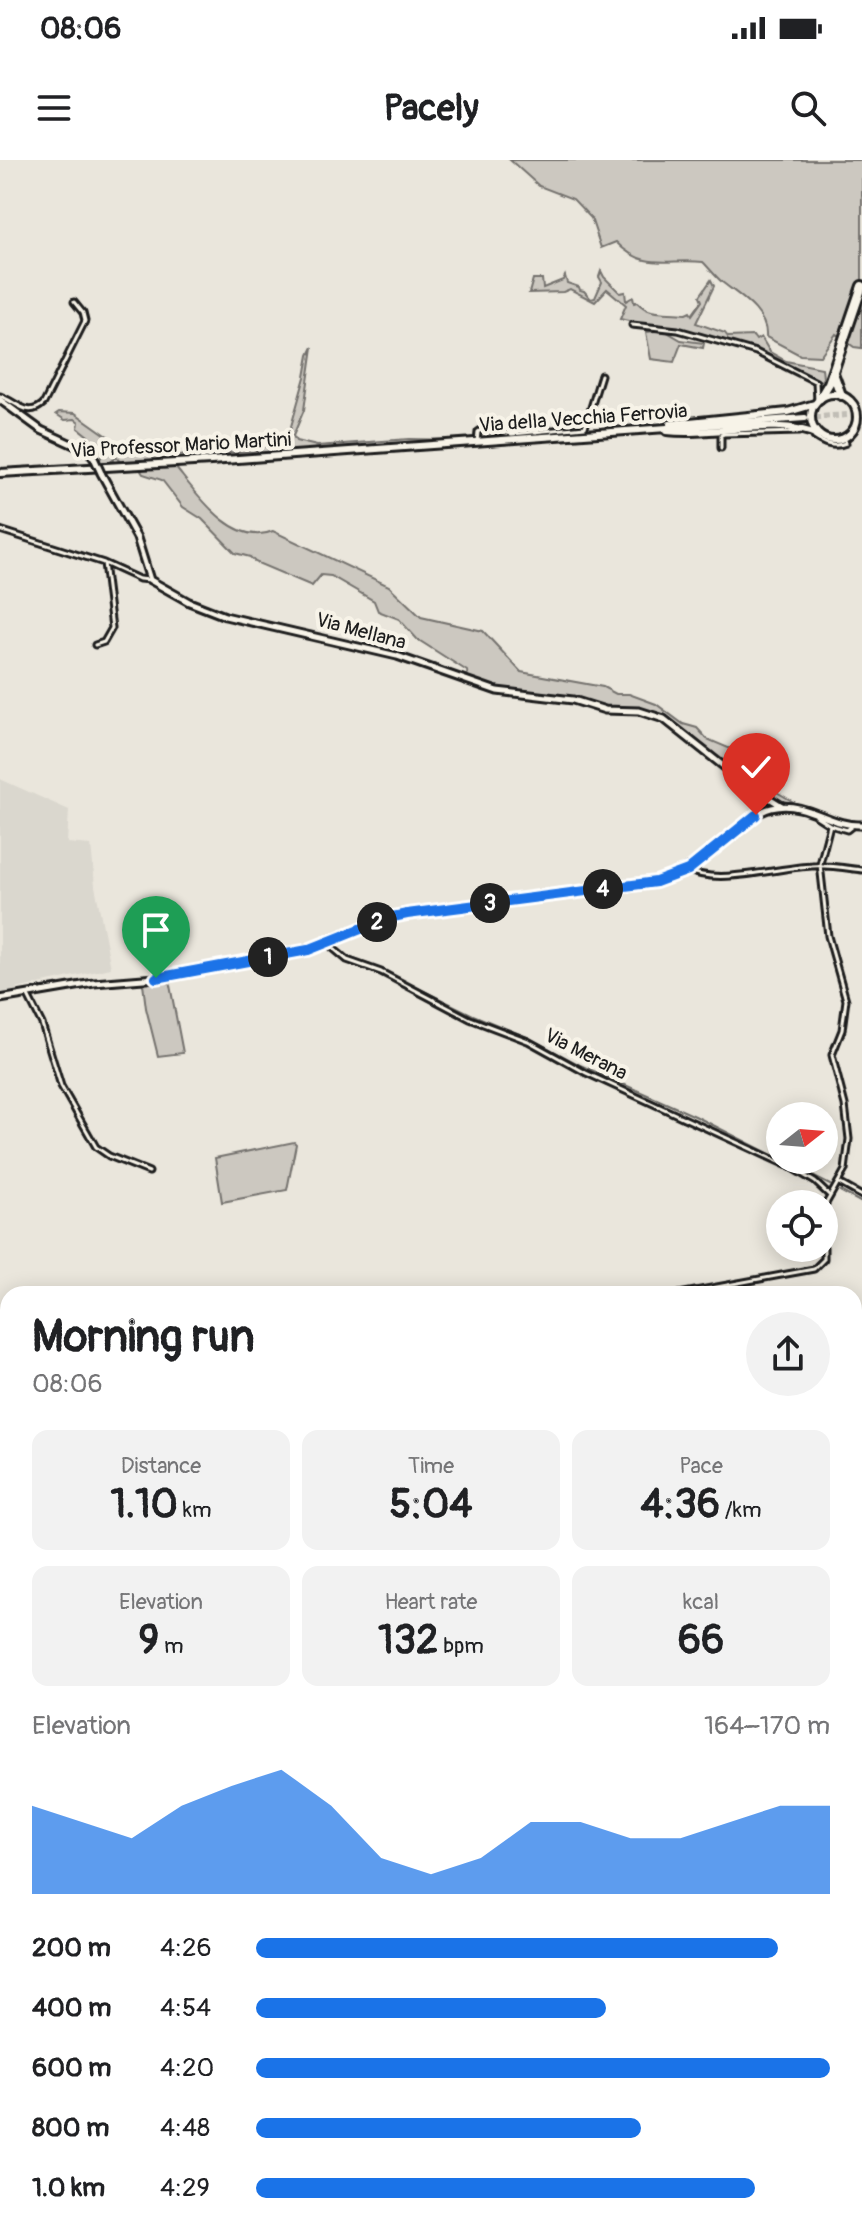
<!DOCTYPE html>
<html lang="en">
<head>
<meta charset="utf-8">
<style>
	:root { --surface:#fff; --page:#f2f2f2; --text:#202124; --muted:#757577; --accent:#1a73e8 }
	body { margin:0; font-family:Pangolin,sans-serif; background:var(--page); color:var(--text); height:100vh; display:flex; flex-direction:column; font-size:30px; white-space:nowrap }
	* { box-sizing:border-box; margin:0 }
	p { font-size:26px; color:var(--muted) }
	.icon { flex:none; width:44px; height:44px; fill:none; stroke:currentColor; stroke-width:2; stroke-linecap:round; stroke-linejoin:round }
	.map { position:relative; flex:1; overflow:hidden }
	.details { position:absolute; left:0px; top:1126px; width:862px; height:950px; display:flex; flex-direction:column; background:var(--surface); border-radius:24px 24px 0 0; box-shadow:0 4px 20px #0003 }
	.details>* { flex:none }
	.needle { width:52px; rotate:73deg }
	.buttons { position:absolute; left:766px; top:942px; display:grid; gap:16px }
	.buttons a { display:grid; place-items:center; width:72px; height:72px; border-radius:50%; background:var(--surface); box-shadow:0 4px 20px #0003; font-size:40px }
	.pin { position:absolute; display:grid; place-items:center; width:68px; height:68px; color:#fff; margin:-82px -34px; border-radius:50% 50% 50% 0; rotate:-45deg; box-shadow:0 0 8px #0007 }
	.pin .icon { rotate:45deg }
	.km { position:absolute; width:40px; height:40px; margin:-20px; border-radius:50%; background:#222; color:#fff; font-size:22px; line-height:40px; text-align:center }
	.round { display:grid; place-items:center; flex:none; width:84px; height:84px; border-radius:42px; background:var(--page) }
	.headline { display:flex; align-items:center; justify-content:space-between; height:136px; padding:0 32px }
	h1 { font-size:44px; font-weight:700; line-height:60px }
	.metrics { display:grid; grid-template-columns:repeat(3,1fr); gap:12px; height:136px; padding:8px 32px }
	.metrics div { display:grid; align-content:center; border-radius:16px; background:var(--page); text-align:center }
	.metrics b { font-size:40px; font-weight:700 }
	.metrics small { font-size:22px; font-weight:400 }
	.metrics p { font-size:22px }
	.chart { height:224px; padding:16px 32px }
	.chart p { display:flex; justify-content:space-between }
	.chart svg { width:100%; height:144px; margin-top:8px; fill:var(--accent); opacity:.7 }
	ul { padding:0 32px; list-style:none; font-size:26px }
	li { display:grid; grid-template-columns:128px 96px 1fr; align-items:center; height:60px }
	li i { height:20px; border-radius:10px; background:var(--accent) }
	.status { display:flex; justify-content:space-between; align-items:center; height:56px; padding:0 40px; background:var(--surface); direction:ltr }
	.status svg { height:22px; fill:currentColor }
	header { display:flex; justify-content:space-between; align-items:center; height:104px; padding:0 32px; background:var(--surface); font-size:36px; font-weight:700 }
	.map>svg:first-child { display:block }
	.built { fill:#dad7ce }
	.green { fill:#ccc8c0; stroke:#74726e; stroke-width:2 }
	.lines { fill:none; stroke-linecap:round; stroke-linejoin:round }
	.stream { stroke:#6d6c68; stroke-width:2 }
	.canal { stroke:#a3a19a; stroke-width:4 }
	.primary-tunnel { stroke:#c1beb6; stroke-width:6; stroke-dasharray:6 3; stroke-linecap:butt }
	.street-casing { stroke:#1c1c1c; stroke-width:9 }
	.secondary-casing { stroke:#1c1c1c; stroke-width:11 }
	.primary-casing { stroke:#1c1c1c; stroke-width:12 }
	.highway-casing { stroke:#1c1c1c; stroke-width:14 }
	.street { stroke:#f7f3e8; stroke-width:3 }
	.secondary { stroke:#f7f3e8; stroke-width:5 }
	.primary { stroke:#f7f3e8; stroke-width:6 }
	.highway { stroke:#f7f3e8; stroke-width:8 }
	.secondary-bridge-casing { stroke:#1c1c1c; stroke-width:11; stroke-linecap:butt }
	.secondary-bridge { stroke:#f7f3e8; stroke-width:5 }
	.route-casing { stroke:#fff; stroke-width:16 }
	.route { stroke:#1a73e8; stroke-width:10 }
	.labels { text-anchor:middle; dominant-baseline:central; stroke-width:8; stroke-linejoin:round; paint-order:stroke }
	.street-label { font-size:20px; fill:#1c1c1c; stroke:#f7f3e8 }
</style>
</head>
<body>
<div class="status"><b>08:06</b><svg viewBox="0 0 49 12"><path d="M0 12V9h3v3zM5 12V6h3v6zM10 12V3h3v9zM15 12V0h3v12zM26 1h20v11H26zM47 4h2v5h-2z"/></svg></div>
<header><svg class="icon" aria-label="menu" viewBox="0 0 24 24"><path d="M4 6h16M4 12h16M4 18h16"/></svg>Pacely<svg class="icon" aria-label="search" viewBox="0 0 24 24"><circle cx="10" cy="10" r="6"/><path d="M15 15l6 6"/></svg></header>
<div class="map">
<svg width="862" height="2075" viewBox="0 0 862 2075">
	<rect width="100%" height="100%" fill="#eae6dc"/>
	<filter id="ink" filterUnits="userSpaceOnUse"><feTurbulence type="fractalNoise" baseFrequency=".0125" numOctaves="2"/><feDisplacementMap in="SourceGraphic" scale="16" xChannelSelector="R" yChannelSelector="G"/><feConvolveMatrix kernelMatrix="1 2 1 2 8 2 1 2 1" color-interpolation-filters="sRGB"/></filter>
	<g filter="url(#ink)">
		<path class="built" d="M 0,619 L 69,650 L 67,683 L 91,685 L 95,726 L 111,808 L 16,829 L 16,832 L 0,835 Z"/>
		<path class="green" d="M 510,0 L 862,0 L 862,188 L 854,187 L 836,174 L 820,196 L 800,195 L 766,177 C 768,152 738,135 722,122 C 715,116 710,109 703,102 C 668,98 645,112 616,82 L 601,88 L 591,58 L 573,39 L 539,26 Z
			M 601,111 L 604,117 L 620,133 L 625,132 L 626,141 L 633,137 L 634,143 L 637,142 C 651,157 667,151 686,154 L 690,152 L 692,155 L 702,141 L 700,136 L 711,120 L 714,126 L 696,163 L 725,173 L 728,177 L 753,176 L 756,180 L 761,177 L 770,192 L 786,201 L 822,208 L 823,218 L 820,222 L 760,191 L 722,183 L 703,174 L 663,167 L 664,170 L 681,180 L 704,183 L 703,188 L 681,184 L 674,202 L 651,199 L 646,172 L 655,171 L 655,167 L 620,159 L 626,145 L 607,129 L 595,142 L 570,129 L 563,132 L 529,133 L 533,119 L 542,119 L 543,128 L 563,120 L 565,116 L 567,123 L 579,127 L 580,130 L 584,131 L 591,139 L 595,138 L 602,122 L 599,117 Z
			M 313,187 L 304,250 L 293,276 L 296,281 L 317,286 L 409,279 L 452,280 L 121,303 L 116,297 L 111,302 L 99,302 L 103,292 L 87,282 L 88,276 L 78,268 L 79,262 L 75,259 L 65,260 L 56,254 L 59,252 L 75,253 L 126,289 L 138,290 L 147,294 L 175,292 L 181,295 L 256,291 L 256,287 L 283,285 L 286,284 L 305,217 L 309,195 Z
			M 138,306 L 176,308 C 197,334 234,388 273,371 L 389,426 L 421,457 L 483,471 L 521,512 L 603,527 L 616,534 L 629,534 L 656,544 L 683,564 L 697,568 L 707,579 L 731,589 L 757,613 L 765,625 L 802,647 L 776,639 L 754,626 L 661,555 L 638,549 L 605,548 L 584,541 L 497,529 L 468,519 L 467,511 L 417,479 L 399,459 L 378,451 L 374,441 L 331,416 L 321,415 L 312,426 L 255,402 L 250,397 L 235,393 L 202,359 L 183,347 L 162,320 L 143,314 Z
			M 169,820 L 183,893 L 158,896 L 146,848 L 143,824 Z
			M 294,982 L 296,984 L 287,1030 L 222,1042 L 215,998 Z"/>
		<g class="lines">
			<path class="stream" d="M 333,784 L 346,797 L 379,809 L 473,855 L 527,877 L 580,905 L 695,956 L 780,999
				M 781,1000 L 830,1025
				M 840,1031 L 862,1043
				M 0,1739 L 8,1741
				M 854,1923 L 862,1908"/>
			<path class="canal" d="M 0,1687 L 8,1688"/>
			<path class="primary-tunnel" d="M 805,258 L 862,254"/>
			<defs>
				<path id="street" d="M 632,165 L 678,170 L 756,192 L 816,222 L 817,241
					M 0,236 C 17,242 28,259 44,243 L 85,161 L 83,153 L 74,142
					M 814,277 C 824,284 833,288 846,283 L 844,278
					M 477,282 L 478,272 L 484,268 L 512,274 L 585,267 L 601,215
					M 721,288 L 721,275 L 724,274 L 799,272
					M 0,370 L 104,403 L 139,419 L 150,420
					M 95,485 L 104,482 L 112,468 L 104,403
					M 816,656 L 830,665 L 847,670 L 852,666
					M 688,710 C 716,726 780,707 812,706 C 828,705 846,708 862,710
					M 328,784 L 347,800 L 381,812 L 470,859 L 528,881 L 586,913 L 790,1007 L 815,1022 L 830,1036
					M 27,834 L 42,864 L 61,926 L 96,987 L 109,996 L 149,1012
					M 839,1023 L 862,1036
					M 824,1047 L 845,1010 L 849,979 L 845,945 L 832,895 L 842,870 L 846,840 L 828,776 L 820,704 L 830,665
					M 679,1134 L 814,1109 L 824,1099 L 824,1087
					M 0,1255 L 8,1254
					M 0,1396 L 8,1398
					M 854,1525 L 862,1524
					M 0,2010 L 8,2067
					M 299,2068 L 301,2075
					M 403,2068 L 405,2075
					M 542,2068 L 544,2075"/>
				<path id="secondary" d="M 0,240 L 41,270 L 89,292 L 95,300
					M 101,313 L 137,378 L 150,420 L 189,442 L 225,456 L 397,496 L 497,531 L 573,540 L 605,550 L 639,551 L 664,559 L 742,621 L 782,646
					M 0,839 L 94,823 L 156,818 L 308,790 L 388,758 L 407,754 L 656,722 C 685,714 706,696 730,676 C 744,665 758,649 777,647 C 807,642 832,667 862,665
					M 854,1932 L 862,1916
					M 743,2075 L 751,2068"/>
				<path id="primary" d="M811 257a23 23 0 1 1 46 0a23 23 0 1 1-46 0Z
					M 670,264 L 788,252 L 815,244
					M 667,271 C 715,277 776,255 820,276
					M 0,313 L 211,301 L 805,258"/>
				<path id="highway" d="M 833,213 L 841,235
					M 820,238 L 829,223 L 862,126"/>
			</defs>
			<use href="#street" class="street-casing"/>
			<use href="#secondary" class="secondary-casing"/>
			<use href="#primary" class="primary-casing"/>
			<use href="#highway" class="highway-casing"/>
			<use href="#street" class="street"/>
			<use href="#secondary" class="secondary"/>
			<use href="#primary" class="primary"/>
			<use href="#highway" class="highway"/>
			<defs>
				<path id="secondary-bridge" d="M 95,300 L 101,313"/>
			</defs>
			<use href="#secondary-bridge" class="secondary-bridge-casing"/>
			<use href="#secondary-bridge" class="secondary-bridge"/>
		</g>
	</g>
	<g class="lines" filter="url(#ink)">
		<defs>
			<path id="route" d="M 156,818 L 308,790 L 388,758 L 407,754 L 656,722 L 688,710 L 756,655"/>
		</defs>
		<use href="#route" class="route-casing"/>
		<use href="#route" class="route"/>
	</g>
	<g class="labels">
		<g class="street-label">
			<text transform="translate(583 258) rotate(-4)">Via della Vecchia Ferrovia</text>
			<text transform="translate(181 285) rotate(-3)">Via Professor Mario Martini</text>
			<text transform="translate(361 471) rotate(15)">Via Mellana</text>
			<text transform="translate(586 894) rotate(27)">Via Merana</text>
		</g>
	</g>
</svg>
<div class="buttons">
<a><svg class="needle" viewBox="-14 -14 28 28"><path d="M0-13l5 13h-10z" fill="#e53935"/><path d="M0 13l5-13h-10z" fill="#757577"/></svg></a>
<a><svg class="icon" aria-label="locate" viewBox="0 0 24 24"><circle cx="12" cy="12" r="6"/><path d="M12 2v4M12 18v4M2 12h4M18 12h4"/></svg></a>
</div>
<div class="pin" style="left:156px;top:818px;background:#1e9e55"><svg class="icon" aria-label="arrive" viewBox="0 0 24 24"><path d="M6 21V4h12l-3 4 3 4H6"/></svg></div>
<div class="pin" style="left:756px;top:655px;background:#d93025"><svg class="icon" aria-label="check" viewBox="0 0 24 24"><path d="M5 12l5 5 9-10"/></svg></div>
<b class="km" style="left:268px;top:797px">1</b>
<b class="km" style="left:377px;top:762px">2</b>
<b class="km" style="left:490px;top:743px">3</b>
<b class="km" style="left:603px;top:729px">4</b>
<section class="details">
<div class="headline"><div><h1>Morning run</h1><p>08:06</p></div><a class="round"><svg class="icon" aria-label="share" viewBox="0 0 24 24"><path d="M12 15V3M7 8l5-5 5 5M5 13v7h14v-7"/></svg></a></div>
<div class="metrics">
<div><p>Distance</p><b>1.10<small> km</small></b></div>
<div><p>Time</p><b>5:04</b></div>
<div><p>Pace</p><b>4:36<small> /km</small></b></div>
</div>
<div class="metrics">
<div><p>Elevation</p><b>9<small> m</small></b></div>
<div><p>Heart rate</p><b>132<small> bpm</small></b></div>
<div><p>kcal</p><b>66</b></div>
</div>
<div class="chart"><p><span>Elevation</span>164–170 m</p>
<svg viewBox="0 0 160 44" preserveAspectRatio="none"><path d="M0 44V17L10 22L20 27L30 17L40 11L50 6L60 17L70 33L80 38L90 33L100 22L110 22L120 27L130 27L140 22L150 17L160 17V44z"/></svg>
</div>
<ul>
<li><b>200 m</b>4:26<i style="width:91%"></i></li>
<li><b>400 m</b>4:54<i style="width:61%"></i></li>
<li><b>600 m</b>4:20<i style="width:100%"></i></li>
<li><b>800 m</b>4:48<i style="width:67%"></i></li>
<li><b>1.0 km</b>4:29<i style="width:87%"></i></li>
</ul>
</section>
</div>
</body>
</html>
